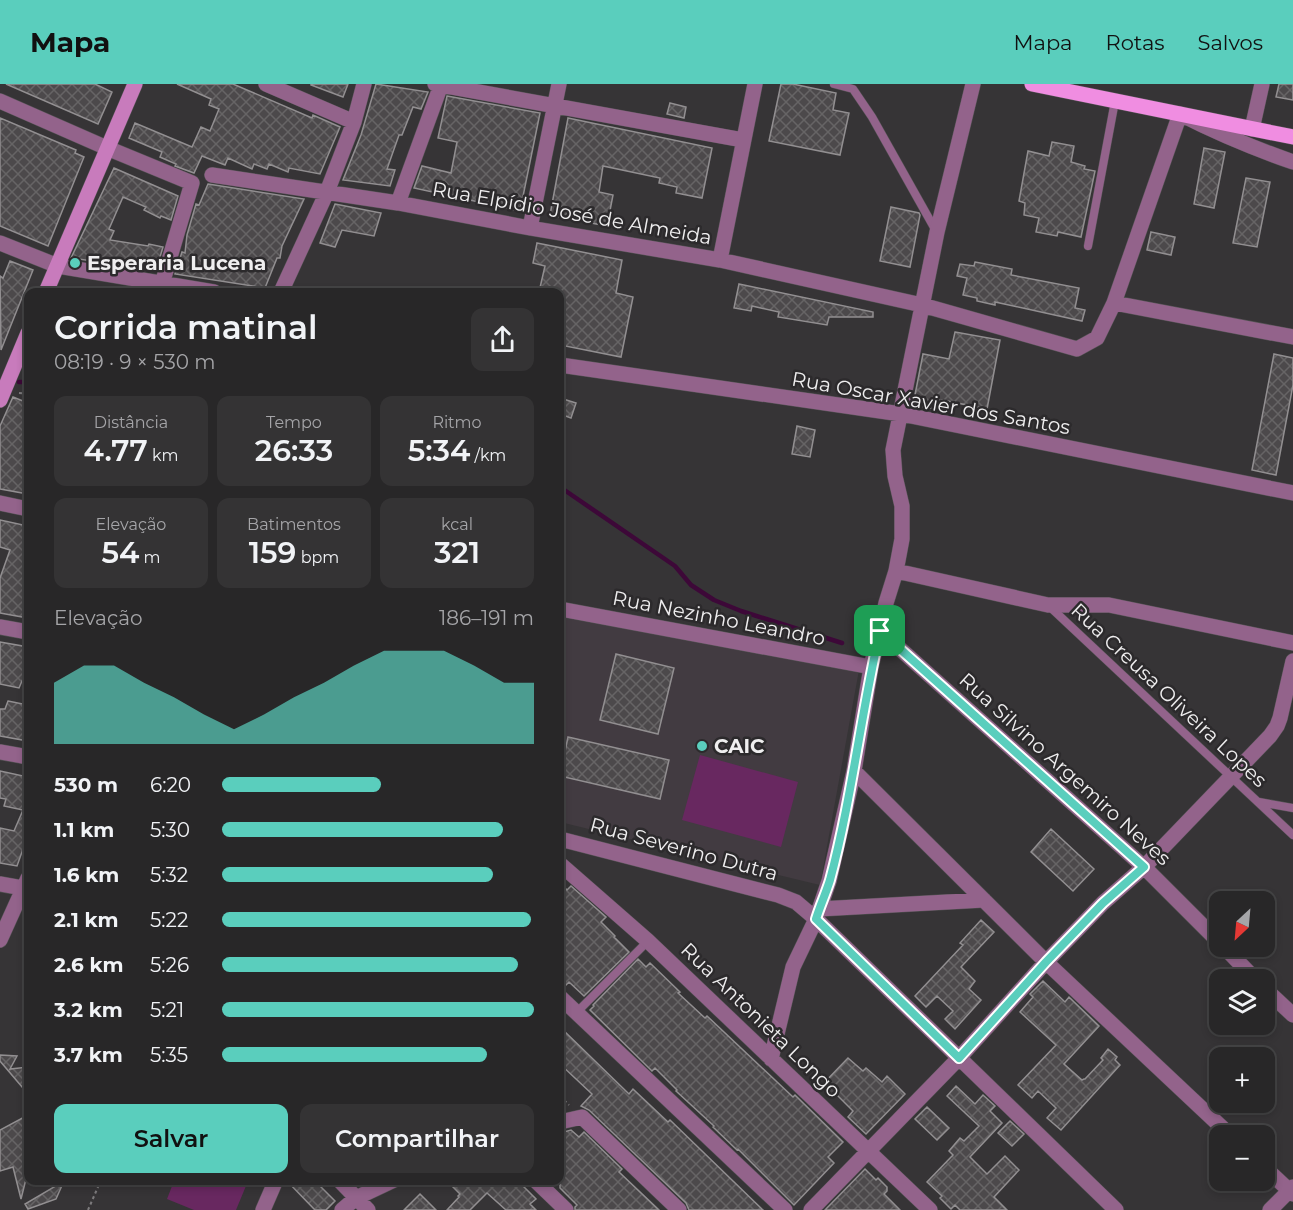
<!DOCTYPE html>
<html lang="pt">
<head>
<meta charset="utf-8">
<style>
	:root { --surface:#282728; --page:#343334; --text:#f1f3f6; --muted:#a5a5a8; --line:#444445; --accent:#5acebd }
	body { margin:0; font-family:Montserrat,sans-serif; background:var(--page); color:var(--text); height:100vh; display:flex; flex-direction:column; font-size:22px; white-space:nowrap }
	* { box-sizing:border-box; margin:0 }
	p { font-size:20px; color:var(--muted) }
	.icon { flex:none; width:33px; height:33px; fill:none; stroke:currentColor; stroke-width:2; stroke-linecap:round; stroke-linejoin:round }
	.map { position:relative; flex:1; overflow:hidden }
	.panel { position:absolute; left:24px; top:204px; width:540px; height:897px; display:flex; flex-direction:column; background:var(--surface); border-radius:12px; box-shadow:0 3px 9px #0003,0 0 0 2px var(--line) }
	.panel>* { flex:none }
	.needle { width:39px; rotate:206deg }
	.buttons { position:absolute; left:1209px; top:807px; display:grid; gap:12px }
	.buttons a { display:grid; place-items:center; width:66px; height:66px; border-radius:12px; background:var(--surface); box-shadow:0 3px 9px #0003,0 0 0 2px var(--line); font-size:30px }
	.pin { position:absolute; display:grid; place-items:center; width:51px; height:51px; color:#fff; margin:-26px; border-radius:12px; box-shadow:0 3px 9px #0006 }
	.round { display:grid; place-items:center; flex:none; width:63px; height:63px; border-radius:12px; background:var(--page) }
	.summary { display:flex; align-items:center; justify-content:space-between; height:102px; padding:0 30px }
	h1 { font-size:33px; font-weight:600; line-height:45px }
	.metrics { display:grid; grid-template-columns:repeat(3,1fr); gap:9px; height:102px; padding:6px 30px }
	.metrics div { display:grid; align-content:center; border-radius:12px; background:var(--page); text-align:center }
	.metrics b { font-size:30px; font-weight:600 }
	.metrics small { font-size:16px; font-weight:400 }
	.metrics p { font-size:16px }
	.chart { height:168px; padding:12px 30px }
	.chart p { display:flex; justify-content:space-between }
	.chart svg { width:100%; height:108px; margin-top:6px; fill:var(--accent); opacity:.7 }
	.cta { display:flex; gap:12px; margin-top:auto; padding:12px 30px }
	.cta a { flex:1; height:69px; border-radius:12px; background:var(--accent); color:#111; font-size:24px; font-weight:600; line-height:69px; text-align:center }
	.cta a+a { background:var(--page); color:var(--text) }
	ul { padding:0 30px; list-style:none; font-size:20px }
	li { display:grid; grid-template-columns:96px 72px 1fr; align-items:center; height:45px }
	li i { height:15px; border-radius:8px; background:var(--accent) }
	header { display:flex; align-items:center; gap:36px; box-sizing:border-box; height:84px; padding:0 30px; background:var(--accent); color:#111 }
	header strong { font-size:28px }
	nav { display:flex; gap:33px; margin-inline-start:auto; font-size:21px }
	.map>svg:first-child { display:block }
	.built { fill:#423b41 }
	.green { fill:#682860 }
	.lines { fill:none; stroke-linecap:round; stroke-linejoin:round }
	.stream { stroke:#3d0838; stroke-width:4.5 }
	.building { fill:url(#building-cross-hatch); stroke:#928f91; stroke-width:1.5 }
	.lane-casing { stroke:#545254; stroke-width:9 }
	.street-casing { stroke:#545254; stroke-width:16 }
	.secondary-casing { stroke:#545254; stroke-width:16 }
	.primary-casing { stroke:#545254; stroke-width:16 }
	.path { stroke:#7d7b7d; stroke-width:2; stroke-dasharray:3 3; stroke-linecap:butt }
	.lane { stroke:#93638b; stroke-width:8 }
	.street { stroke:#93638b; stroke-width:15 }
	.secondary { stroke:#c87bbc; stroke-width:15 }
	.primary { stroke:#f08de1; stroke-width:15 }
	.route-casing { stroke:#fff; stroke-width:12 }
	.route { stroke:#5acebd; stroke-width:8 }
	.poi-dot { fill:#5acebd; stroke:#2c2a2c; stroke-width:2 }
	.labels { text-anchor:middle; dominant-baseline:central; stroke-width:5; stroke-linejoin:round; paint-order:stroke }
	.street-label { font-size:20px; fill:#efeeef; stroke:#2c2a2c }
	.poi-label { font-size:20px; font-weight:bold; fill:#efeeef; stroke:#2c2a2c; text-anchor:start }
</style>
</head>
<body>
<header>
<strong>Mapa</strong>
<nav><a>Mapa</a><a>Rotas</a><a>Salvos</a></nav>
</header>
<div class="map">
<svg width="1293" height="1126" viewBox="0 0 1293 1126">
	<defs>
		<pattern id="building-cross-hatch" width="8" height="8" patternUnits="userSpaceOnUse" patternTransform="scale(1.5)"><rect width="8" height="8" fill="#4c494b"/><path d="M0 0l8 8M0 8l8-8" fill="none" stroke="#666465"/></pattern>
	</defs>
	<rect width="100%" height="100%" fill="#363436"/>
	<path class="built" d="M 560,533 L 859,586 L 820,801 L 560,738 Z"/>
	<path class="green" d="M 700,671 L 798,698 L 781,763 L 682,736 Z
		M 174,1097 L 174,1096 L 248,1097 L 236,1126 L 194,1126 L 167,1115 Z"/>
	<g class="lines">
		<path class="stream" d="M 19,298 L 28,298
			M 560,403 L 675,482 L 691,501 L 714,516 L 741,527 L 842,559"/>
	</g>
	<path class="building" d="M 6,0 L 95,0 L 112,8 L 98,40 Z
		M 177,0 L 233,0 L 312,34 L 313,31 L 340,43 L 320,90 L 289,84 L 288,88 L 269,80 L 267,85 L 254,80 L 252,85 L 228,74 L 225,81 L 202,72 L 194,89 L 175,82 L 176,80 L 160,73 L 162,68 L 129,54 L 135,39 L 192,63 L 201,43 L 210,47 L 219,25 L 209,21 L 211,15 Z
		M 311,0 L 348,0 L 343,13 L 311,1 Z
		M 376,0 L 428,8 L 421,25 L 413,23 L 402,51 L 399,51 L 387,85 L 395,86 L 390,102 L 343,96 L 361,51 Z
		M 781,0 L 793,0 L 836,9 L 833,26 L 849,29 L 840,71 L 769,57 Z
		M 1279,0 L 1293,0 L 1293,16 L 1276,13 Z
		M 447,12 L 540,29 L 520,127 L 414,104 L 422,82 L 451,89 L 457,58 L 438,54 Z
		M 670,19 L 686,23 L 684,34 L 667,30 Z
		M 0,34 L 76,66 L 75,69 L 84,73 L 48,162 L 0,142 Z
		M 568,34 L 712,64 L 702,114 L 676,109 L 677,103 L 659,99 L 660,94 L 603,82 L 599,108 L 613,111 L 607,142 L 550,131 Z
		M 1052,58 L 1074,62 L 1071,78 L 1085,82 L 1084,85 L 1095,87 L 1081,153 L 1058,148 L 1057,152 L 1036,148 L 1039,134 L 1024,131 L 1025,119 L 1019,117 L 1028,67 L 1049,72 Z
		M 1204,64 L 1225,68 L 1214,124 L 1194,120 Z
		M 114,84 L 178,112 L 171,136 L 161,132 L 160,134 L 144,126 L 146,123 L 123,113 L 109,145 L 114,147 L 110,156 L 148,162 L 149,160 L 163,163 L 156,186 L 71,174 Z
		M 1246,94 L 1270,98 L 1257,163 L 1233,159 Z
		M 208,100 L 304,115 L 282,162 L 280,174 L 277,174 L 265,204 L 175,190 L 182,168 L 185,169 L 187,151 L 196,120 L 199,121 Z
		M 335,120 L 381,129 L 374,152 L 342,146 L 335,163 L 320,159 Z
		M 891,123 L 919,129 L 920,131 L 910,183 L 880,177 Z
		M 1151,148 L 1175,153 L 1171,171 L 1147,166 Z
		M 537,159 L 622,176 L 616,209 L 633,213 L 621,273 L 560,261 L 560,208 L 539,208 L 545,182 L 533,179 Z
		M 10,177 L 33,186 L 1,266 L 0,192 L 3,194 Z
		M 975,178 L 1012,185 L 1011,191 L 1079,204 L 1075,224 L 1085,226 L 1082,237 L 995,218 L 995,221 L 977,217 L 977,214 L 963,211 L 967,194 L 957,192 L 960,180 L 974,182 Z
		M 739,200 L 873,228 L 873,233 L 829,233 L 827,241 L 778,233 L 779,228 L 752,222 L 751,227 L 734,224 Z
		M 955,248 L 1000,256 L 987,325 L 942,316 L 940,326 L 913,321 L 923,270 L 949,275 Z
		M 1274,270 L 1293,274 L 1293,301 L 1276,391 L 1252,386 Z
		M 13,313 L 28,319 L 28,410 L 0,405 L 0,342 Z
		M 560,314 L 576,319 L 571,334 L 560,330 Z
		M 797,342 L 815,346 L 810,373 L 792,370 Z
		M 0,436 L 28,442 L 28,534 L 0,529 L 0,494 L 10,466 L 0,463 Z
		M 0,558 L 28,563 L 28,590 L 25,590 L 19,604 L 0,600 Z
		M 616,570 L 674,584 L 658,650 L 600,636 Z
		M 8,617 L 28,621 L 28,629 L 23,643 L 28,644 L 28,657 L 0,652 L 0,625 L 5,625 Z
		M 568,653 L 669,676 L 660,715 L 560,692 Z
		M 0,687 L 28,693 L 28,751 L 17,782 L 0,779 L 0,744 L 14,747 L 23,726 L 4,722 L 6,715 L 0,714 Z
		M 1051,745 L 1094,785 L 1073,807 L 1031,768 Z
		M 560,799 L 567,806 L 571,802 L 606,833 L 601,838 L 615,852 L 614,853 L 629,868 L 584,912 L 569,898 L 563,904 L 560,904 Z
		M 981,836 L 994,848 L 961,883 L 975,897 L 969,905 L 981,916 L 955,945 L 945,935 L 953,927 L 937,912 L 926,923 L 915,912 L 963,861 L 960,859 Z
		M 638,875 L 646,883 L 650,879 L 680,908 L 678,909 L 705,934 L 707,932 L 793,1013 L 795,1011 L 843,1058 L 828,1073 L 834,1079 L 794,1121 L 738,1065 L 737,1066 L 713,1043 L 714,1042 L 676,1007 L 677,1006 L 655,984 L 652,987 L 590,926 L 594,922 L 593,921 Z
		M 1043,897 L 1065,918 L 1069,913 L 1099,942 L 1064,980 L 1082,996 L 1084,995 L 1085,995 L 1103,976 L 1101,974 L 1108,965 L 1117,973 L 1115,976 L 1120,981 L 1061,1046 L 1047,1034 L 1056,1024 L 1038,1007 L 1032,1014 L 1018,1001 L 1056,961 L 1020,928 L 1033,913 L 1030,910 Z
		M 560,943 L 629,1010 L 633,1005 L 668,1038 L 670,1036 L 763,1126 L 689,1126 L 686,1119 L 589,1026 L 581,1022 L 592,1010 L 560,980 Z
		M 0,971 L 17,972 L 10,985 L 28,983 L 28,1010 L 0,977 Z
		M 848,974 L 863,987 L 866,984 L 882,998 L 887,992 L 905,1010 L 866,1050 L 848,1033 L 853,1027 L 836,1010 L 834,1012 L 822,1001 Z
		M 956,1002 L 975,1020 L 983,1011 L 995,1022 L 990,1027 L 1002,1039 L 970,1073 L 987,1090 L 1005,1072 L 1019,1086 L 994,1113 L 1007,1126 L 960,1126 L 955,1121 L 951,1125 L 940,1114 L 942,1112 L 927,1098 L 953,1071 L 949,1067 L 960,1054 L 964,1057 L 979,1042 L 947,1012 Z
		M 927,1023 L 949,1044 L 937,1056 L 915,1035 Z
		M 28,1031 L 28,1087 L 21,1115 L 13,1083 L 0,1087 L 0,1046 Z
		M 1010,1037 L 1024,1050 L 1012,1062 L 998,1049 Z
		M 571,1046 L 579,1053 L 584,1048 L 622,1085 L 619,1088 L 659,1126 L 575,1126 L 575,1123 L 577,1121 L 560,1104 L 560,1049 Z
		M 865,1085 L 876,1096 L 878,1094 L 887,1103 L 887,1107 L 884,1110 L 900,1126 L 825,1126 Z
		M 286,1096 L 314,1096 L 335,1117 L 326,1126 L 315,1126 Z
		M 446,1096 L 517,1096 L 536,1115 L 530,1120 L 536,1126 L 506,1126 L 487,1109 L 470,1126 L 447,1126 L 459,1113 L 458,1112 L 460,1110 Z
		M 64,1097 L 56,1115 L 28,1125 L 25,1120 Z
		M 420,1110 L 436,1126 L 404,1126 Z"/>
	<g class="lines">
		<defs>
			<path id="lane" d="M 834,0 L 853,5 L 872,33 L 936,147
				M 1088,162 L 1115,17
				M 1049,522 L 1293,751
				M 1259,718 L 1293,724
				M 577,928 L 648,857"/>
			<path id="street" d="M 266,0 L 354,38
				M 435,0 L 743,56
				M 0,17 L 107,64 L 192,99 L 162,200
				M 1252,45 L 1262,0
				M 212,91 L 398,119 L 530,144 L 720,176 L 922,221 L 1077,265 L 1097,254 L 1114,219 L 1180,30 C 1217,49 1253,64 1293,78
				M 398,119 L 441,1
				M 530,144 L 559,0
				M 0,159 L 58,182 L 214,208
				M 720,176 L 755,0
				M 281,208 L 327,108 L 354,38 L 364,0
				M 1114,219 L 1293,253
				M 560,281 L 901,330 L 1293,409
				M 0,419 L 28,425
				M 896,487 L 1048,521 L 1109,521 L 1293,559
				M 560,525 L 871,583
				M 0,543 L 28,548
				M 880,547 L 1144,783 L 1220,859
				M 0,668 L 28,673
				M 854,687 L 1046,878 L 1231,1052
				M 560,755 L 778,811 L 796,818 L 816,835 L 1116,1126
				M 560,780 L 648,857 L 930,1126
				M 0,800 L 28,805
				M 819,825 L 984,816
				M 0,856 L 28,794
				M 1223,862 L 1256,896
				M 1264,904 L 1293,931
				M 560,913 L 785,1126
				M 771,975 L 793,883 L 816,835 L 829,797 L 854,687 L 871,583 L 886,519 L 896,487 L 902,455 L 902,422 L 895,392 L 893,366 L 937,148 L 973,0
				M 560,1038 L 582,1033 L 679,1126
				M 1264,1083 L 1293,1110
				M 339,1096 L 368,1126
				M 535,1096 L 566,1126
				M 263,1126 L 276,1096
				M 342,1126 L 356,1114 L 394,1096
				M 811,1126 L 959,974 L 1046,878 L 1103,819 L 1144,783 L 1270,652 L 1277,642 L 1280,634 L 1293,577
				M 1270,1126 L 1293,1103"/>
			<path id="secondary" d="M 46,208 L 135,0
				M 0,316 L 28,249"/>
			<path id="primary" d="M 1032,0 L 1293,53"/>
		</defs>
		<use href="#lane" class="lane-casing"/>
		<use href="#street" class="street-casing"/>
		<use href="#secondary" class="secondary-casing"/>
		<use href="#primary" class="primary-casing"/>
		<path class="path" d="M 19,309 L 28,310
			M 560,1012 L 569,1021
			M 88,1126 L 101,1096"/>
		<use href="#lane" class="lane"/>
		<use href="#street" class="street"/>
		<use href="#secondary" class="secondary"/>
		<use href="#primary" class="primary"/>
	</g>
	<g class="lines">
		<defs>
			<path id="route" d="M 880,547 L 1144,783 L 1103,819 L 1046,878 L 959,974 L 816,835 C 820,822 826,809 830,796 C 852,714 861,629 880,547 Z"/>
		</defs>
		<use href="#route" class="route-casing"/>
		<use href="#route" class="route"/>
	</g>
	<g class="poi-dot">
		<circle cx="75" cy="179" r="6"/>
		<circle cx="702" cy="662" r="6"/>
	</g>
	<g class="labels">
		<g class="street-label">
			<text transform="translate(572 129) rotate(10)">Rua Elpídio José de Almeida</text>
			<text transform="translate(931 319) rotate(10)">Rua Oscar Xavier dos Santos</text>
			<text transform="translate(719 534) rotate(11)">Rua Nezinho Leandro</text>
			<text transform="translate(1169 611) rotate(43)">Rua Creusa Oliveira Lopes</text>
			<text transform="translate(1065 685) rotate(42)">Rua Silvino Argemiro Neves</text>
			<text transform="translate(684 765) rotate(15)">Rua Severino Dutra</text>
			<text transform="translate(761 936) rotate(44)">Rua Antonieta Longo</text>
		</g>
		<g class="poi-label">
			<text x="87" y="179">Esperaria Lucena</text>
			<text x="714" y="662">CAIC</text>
		</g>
	</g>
</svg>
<div class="buttons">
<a><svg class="needle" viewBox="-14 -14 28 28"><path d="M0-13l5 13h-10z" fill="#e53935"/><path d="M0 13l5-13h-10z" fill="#a5a5a8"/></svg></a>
<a><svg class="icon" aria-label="layers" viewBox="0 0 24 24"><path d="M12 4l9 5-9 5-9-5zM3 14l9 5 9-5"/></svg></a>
<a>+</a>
<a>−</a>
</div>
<div class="pin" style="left:880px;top:547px;background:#1e9e55"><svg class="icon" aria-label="arrive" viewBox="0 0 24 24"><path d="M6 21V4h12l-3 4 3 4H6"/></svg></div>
<section class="panel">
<div class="summary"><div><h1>Corrida matinal</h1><p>08:19 · 9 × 530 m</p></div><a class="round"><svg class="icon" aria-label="share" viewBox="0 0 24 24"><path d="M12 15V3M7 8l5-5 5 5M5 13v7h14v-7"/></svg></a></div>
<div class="metrics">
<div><p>Distância</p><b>4.77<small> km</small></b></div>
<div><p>Tempo</p><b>26:33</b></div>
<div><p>Ritmo</p><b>5:34<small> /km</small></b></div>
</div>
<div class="metrics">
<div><p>Elevação</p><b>54<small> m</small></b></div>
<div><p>Batimentos</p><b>159<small> bpm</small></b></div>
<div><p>kcal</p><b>321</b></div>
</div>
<div class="chart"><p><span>Elevação</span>186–191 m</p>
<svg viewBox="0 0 160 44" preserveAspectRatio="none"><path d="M0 44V19L10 12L20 12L30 19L40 25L50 32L60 38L70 32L80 25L90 19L100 12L110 6L120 6L130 6L140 12L150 19L160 19V44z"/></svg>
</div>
<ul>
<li><b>530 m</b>6:20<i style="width:51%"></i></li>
<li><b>1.1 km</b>5:30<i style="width:90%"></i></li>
<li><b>1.6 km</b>5:32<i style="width:87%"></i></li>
<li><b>2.1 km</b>5:22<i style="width:99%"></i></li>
<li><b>2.6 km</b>5:26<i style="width:95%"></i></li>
<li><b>3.2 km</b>5:21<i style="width:100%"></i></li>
<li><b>3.7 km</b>5:35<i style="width:85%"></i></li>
</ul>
<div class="cta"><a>Salvar</a><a>Compartilhar</a></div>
</section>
</div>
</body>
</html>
